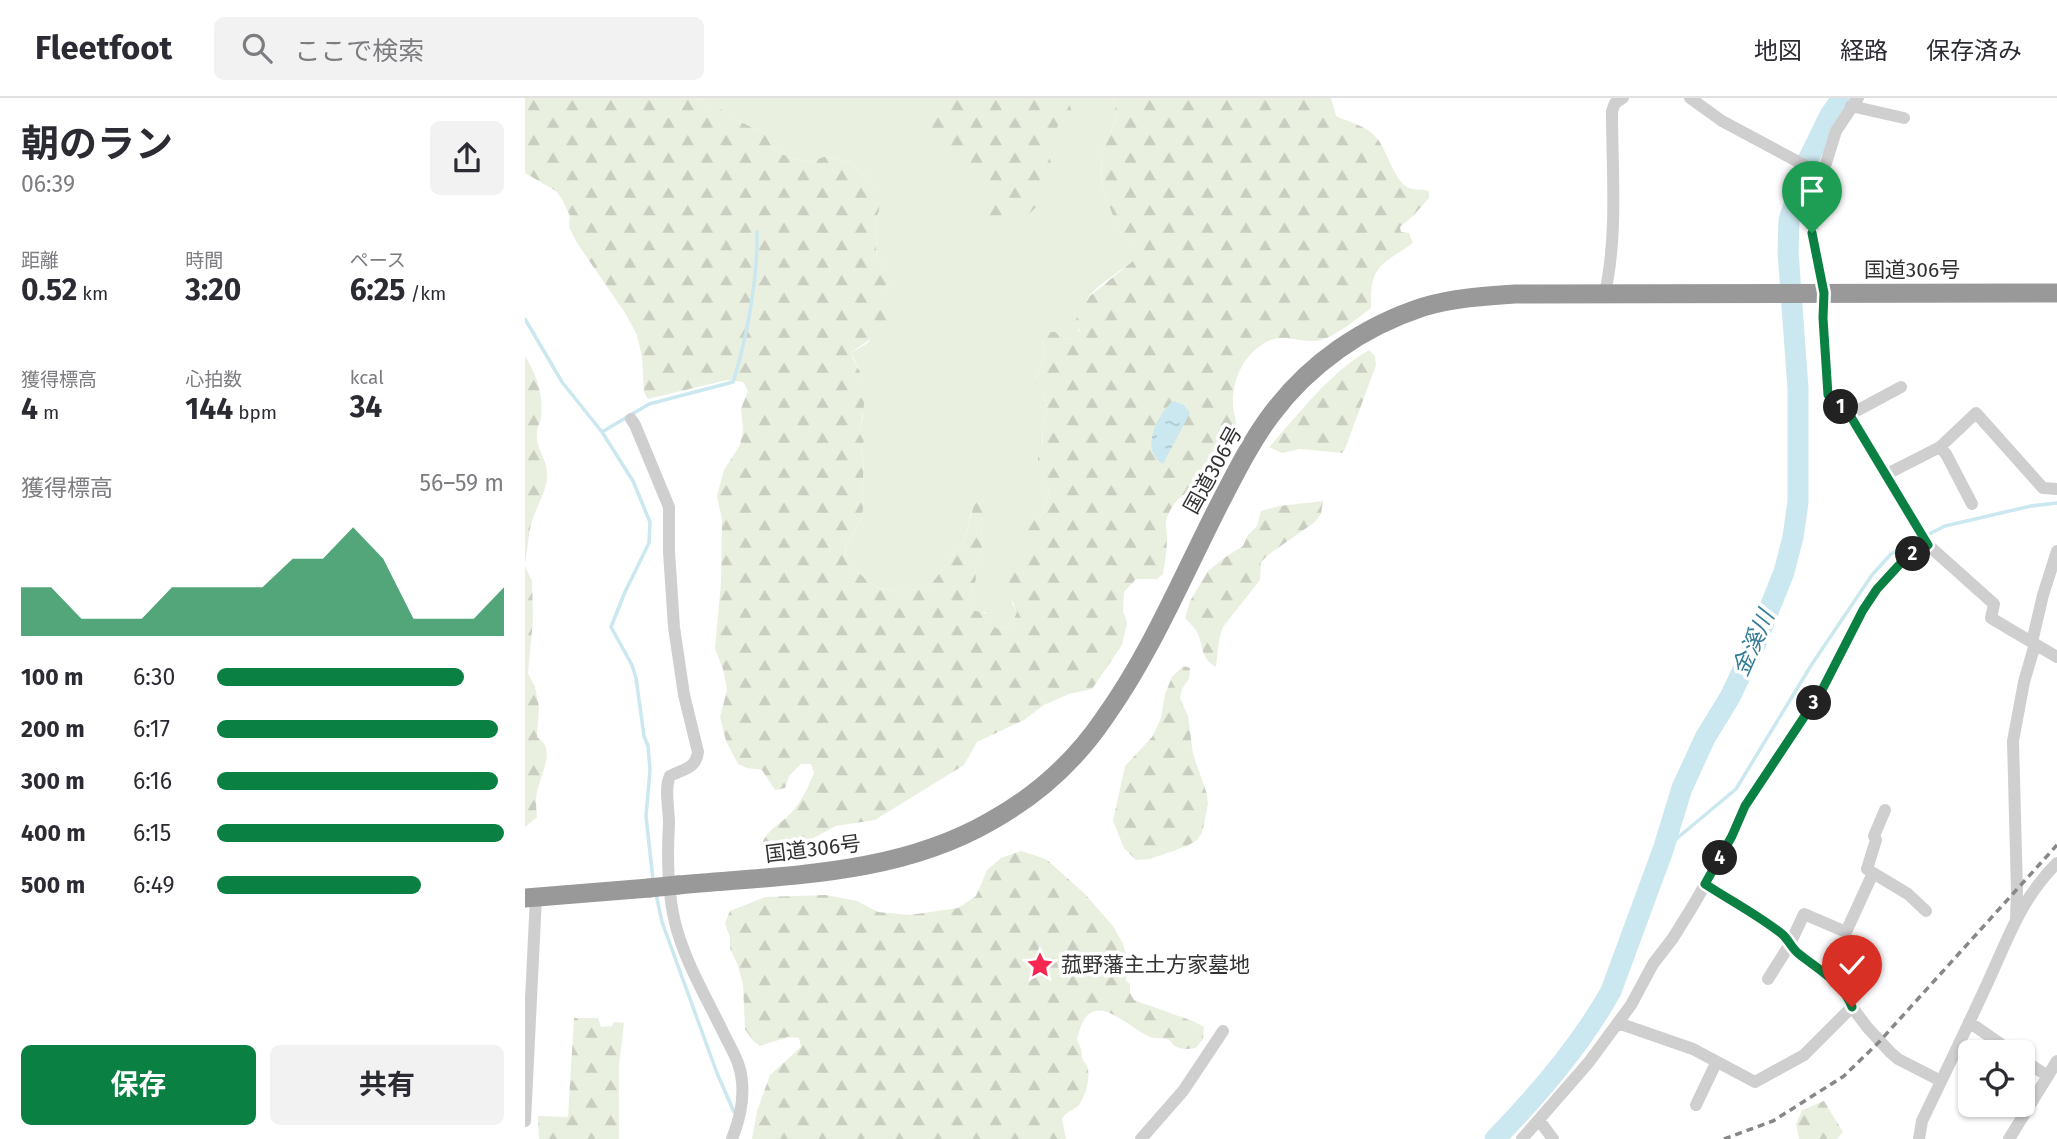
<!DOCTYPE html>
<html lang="ja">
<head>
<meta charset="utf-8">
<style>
	:root { --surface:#fff; --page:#f2f2f3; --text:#2b2b33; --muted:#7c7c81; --line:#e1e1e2; --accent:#0b8043 }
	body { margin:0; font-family:"Fira Sans","Noto Sans JP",sans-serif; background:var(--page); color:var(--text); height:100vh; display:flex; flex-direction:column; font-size:26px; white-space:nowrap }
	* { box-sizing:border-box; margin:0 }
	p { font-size:23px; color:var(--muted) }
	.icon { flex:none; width:38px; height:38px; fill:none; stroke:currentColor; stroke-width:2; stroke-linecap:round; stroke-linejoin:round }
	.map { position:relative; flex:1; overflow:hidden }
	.drawer { display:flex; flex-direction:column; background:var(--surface); width:525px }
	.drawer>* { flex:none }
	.controls { position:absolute; left:1433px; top:942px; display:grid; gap:14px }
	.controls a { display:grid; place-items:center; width:77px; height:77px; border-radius:10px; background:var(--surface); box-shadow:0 2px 5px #0004; font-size:35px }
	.pin { position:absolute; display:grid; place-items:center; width:60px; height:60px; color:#fff; margin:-72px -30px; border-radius:50% 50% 50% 0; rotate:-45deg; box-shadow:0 0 7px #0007 }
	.pin .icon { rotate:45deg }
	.km { position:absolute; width:35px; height:35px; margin:-18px; border-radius:50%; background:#222; color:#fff; font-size:19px; line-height:35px; text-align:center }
	.round { display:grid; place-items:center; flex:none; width:74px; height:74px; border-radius:10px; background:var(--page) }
	.overview { display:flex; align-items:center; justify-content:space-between; height:119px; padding:0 21px }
	h1 { font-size:38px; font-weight:700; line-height:52px }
	.metrics { display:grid; grid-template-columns:repeat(3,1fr); gap:10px; height:119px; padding:7px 21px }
	.metrics div { display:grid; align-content:center }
	.metrics b { font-size:30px; font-weight:700 }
	.metrics small { font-size:19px; font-weight:400 }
	.metrics p { font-size:19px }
	.chart { height:196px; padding:14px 21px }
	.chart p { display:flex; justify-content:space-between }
	.chart svg { width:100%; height:126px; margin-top:7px; fill:var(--accent); opacity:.7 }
	.button { display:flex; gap:14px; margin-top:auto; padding:14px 21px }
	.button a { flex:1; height:80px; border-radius:10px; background:var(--accent); color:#fff; font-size:28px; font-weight:700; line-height:80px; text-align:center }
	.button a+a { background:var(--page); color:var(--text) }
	ul { padding:0 21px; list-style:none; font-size:23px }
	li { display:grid; grid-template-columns:112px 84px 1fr; align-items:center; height:52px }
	li i { height:18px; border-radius:9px; background:var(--accent) }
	header { display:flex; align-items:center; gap:42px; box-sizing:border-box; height:98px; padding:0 35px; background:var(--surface); border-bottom:2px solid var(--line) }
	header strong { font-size:33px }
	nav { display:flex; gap:38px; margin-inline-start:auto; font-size:24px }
	.search { width:490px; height:63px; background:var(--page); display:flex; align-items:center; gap:18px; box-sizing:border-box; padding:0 24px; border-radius:10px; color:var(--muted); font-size:26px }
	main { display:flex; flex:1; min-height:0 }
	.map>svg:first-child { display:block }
	.green { fill:#eaf0e0 }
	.forest { fill:url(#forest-firs) }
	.water { fill:url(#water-ripples) }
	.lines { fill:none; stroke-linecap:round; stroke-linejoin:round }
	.stream { stroke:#cbe7f0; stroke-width:3.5 }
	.river { stroke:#cbe7f0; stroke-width:21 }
	.minor { stroke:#cfcfcf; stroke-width:12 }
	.highway { stroke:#999; stroke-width:19 }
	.rail { stroke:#878787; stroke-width:3.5; stroke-dasharray:7 5; stroke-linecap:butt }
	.highway-bridge { stroke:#999; stroke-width:19 }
	.route-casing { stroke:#fff; stroke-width:14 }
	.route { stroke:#0b8043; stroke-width:9 }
	.labels { text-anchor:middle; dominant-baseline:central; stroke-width:7; stroke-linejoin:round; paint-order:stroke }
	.street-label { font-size:21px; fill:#323232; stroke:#fff }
	.poi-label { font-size:21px; fill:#323232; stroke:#fff; text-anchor:start }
	.water-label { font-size:23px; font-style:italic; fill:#347d97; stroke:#fff }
</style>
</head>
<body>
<header>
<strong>Fleetfoot</strong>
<div class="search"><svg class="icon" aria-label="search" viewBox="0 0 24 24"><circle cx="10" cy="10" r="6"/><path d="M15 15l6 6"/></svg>ここで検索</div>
<nav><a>地図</a><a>経路</a><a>保存済み</a></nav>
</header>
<main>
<section class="drawer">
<div class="overview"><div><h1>朝のラン</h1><p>06:39</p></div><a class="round"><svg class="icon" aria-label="share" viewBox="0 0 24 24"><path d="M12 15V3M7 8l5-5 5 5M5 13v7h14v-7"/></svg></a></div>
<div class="metrics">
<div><p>距離</p><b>0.52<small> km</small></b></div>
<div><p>時間</p><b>3:20</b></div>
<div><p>ペース</p><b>6:25<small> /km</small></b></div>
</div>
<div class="metrics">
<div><p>獲得標高</p><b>4<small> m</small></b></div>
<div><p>心拍数</p><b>144<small> bpm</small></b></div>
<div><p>kcal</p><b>34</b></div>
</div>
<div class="chart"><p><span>獲得標高</span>56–59 m</p>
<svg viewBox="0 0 160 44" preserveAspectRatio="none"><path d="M0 44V27L10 27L20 38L30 38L40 38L50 27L60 27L70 27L80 27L90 17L100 17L110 6L120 17L130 38L140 38L150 38L160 27V44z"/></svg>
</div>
<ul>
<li><b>100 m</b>6:30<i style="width:86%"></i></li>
<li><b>200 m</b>6:17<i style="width:98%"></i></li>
<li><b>300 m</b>6:16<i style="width:98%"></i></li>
<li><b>400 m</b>6:15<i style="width:100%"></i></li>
<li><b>500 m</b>6:49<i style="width:71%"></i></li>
</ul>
<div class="button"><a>保存</a><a>共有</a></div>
</section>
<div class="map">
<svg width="1532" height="1041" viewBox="0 0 1532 1041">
	<defs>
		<pattern id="forest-firs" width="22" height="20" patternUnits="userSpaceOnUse" patternTransform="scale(1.75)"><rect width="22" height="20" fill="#eaf0e0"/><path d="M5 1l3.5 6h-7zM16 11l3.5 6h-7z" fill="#c9cec1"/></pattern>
		<pattern id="water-ripples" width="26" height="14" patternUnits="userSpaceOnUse" patternTransform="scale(1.75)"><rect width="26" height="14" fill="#cbe7f0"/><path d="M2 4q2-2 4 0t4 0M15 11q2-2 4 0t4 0" fill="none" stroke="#afc7ce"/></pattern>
	</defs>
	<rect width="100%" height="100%" fill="#fff"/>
	<path class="green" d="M 173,0 L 587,0 L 590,6 L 591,21 L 576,59 L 577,89 L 596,137 L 609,150 L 609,162 C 599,170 571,189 565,197 C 555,212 562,230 545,242 L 530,234 L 517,244 L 520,256 L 510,283 L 520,299 L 522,310 L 517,333 L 519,387 L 524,395 L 517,417 L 510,421 L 487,505 L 492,514 L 486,527 L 477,532 C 467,530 463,524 461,514 L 452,515 L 446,512 L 444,507 L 444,499 L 451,482 L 450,468 L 458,448 L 456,438 L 459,400 L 447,412 L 440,441 L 408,484 L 399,491 L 391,491 L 379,495 L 350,489 L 328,470 L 321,457 L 320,450 L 337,420 L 338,411 L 337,398 L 339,361 L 336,352 L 339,343 L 334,334 L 338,318 L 337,278 L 326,255 L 344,244 L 357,194 L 364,184 L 362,168 L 354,160 L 351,152 L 352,139 L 350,123 L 354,113 L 349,88 L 341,78 L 325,65 L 301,58 L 284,64 L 263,59 L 250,52 L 240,36 L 210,21 L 191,9 L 181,6 Z"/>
	<path class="forest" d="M 0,0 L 173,0 L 181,6 L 191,8 L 210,21 L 240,36 L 250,52 L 263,59 L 284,64 L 301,58 L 325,65 L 341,78 L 349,88 L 355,100 L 354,113 L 350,123 L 352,139 L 351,152 L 354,160 L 362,168 L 364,175 L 364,184 L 357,194 L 356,201 L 365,216 C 358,238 341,242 326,255 C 328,263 333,269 336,276 C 343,294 338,317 334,334 L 339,343 L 336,352 L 339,361 L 337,398 L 338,411 L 337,420 L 320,450 L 321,457 L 328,470 L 350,489 L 379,495 L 391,491 L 399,491 L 408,484 L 440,441 L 449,406 L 456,398 L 460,399 L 456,438 L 458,448 L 450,468 L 451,482 L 444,499 L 444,507 L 446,512 L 464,516 L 463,522 L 471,530 L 477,532 L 486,527 L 492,514 L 483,492 L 484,479 L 504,429 L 510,421 L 517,417 L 524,395 L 519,387 L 513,382 L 513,357 L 518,344 L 517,333 L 522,310 L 520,299 L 510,283 L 520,256 L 517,244 L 518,239 L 524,234 L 530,234 L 545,242 L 555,232 L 551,221 L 565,198 L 609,162 L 609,150 L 596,138 L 577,89 L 576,59 L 591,21 L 590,6 L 587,0 L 806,0 L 811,18 C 823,24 841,28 850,38 C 863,51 869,87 887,91 C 893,92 898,91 904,93 L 904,100 L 888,118 L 875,129 L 876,134 L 884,135 L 888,145 C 855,168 845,167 846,210 C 833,220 811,238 796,242 C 773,247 757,231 735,248 C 717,261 708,282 708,304 C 708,319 716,330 710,346 C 706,357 699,369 690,377 C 671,393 649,394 641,423 C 640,428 642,433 642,439 C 642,451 640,464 638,476 L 632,481 L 611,481 L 599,494 L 598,513 L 602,525 L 597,547 L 567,591 L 544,596 L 519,607 L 499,622 L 452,644 L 439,667 L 350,722 L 311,728 L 279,745 L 244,756 L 236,749 C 242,730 254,728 266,715 C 277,703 283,689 289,675 L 286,666 L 276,666 L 264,678 L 260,690 L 250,692 L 237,672 L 222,670 L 213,666 L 201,643 L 195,619 L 202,592 L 198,571 L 190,551 L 196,484 L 197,422 L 192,398 L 199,372 L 215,347 L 218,332 L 216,311 L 223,293 L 218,284 L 202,282 L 123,301 L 119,294 L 117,259 L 112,237 L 100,215 L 52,145 L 44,129 L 45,118 L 37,101 L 31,93 L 0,75 Z
		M 396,0 L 542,0 L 546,11 L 544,19 L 535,25 L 521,45 L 530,81 C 524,92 512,111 502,117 C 491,125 478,128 467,136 L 456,121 L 461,88 L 438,60 L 421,54 L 408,33 L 400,6 Z
		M 844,252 L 850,258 L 851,267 L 820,351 L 817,355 L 775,351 L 757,355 L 744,349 C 775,315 803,276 844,252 Z
		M 0,258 C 11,275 19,298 16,320 C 15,325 12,330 12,335 C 10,350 23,362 22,377 C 22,393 12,407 7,423 C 3,436 3,452 0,465 Z
		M 798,403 L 796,416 L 790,424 L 743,457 L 736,464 L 735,482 L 698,529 L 694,542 L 691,569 C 675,560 679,548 672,534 C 669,529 664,524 660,520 L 665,503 L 683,473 L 699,460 L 718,448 L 723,437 L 732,428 L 736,413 L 754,408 Z
		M 0,468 L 7,483 L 8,522 L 3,575 L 10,589 L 14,609 L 12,639 C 31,650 17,674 13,690 C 10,700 11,709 12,719 L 0,729 Z
		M 658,568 L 665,570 L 664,581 L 657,591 L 655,600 L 663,618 L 668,656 L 682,696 L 683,706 L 677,735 L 672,742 L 662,748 L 625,761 L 611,762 L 599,750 L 588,723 L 600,668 L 627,639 L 636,620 L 640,596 L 647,579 Z
		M 496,753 L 521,761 L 559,795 L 588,828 L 597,844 L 602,858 L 601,883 L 605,886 L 605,895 L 609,902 L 670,924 L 679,929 L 678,941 L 671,950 C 664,951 657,952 650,948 C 644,944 648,943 642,941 C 637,940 630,941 625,939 C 597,926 564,885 552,942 C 556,949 556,951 557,958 C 559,967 558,960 562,968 C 566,978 561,998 554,1007 C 548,1013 541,1013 537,1021 L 541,1041 L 227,1041 L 232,1013 L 245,977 L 276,949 L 274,940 L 263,939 L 235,948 L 229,944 L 220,931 L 218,886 L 213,868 L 205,850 L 205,840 L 200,825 L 205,813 L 240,799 L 301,797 L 332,803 L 353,814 L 385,817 L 433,810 L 451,798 L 462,772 L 476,760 Z
		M 49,920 L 73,920 L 76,929 L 87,928 L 89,924 L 99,925 L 94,967 L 94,1041 L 14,1041 L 13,1018 L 43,1019 Z
		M 1299,1003 L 1318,1034 L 1312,1041 L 1274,1041 L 1271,1026 L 1277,1012 Z"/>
	<path class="water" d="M 648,303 L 659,307 L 665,315 L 638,366 C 614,353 632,316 648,303 Z"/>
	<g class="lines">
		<path class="stream" d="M 0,221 L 37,284 L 77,334 L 108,383 L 125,424 L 124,445 L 100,494 L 86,529 L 107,567 L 111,580 L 119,638 L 123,648 L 125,672 L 121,718 L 128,782
			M 77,334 L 124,306 L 208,284 C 222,241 233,178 232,134
			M 1402,437 L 1420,428 L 1506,408 L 1532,405
			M 1138,752 L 1211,691 L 1287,566 L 1347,477 L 1366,456 L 1395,440
			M 131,796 L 137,824 L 192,975 L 209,1014"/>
		<path class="river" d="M 970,1041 C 1013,997 1056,947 1086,893 L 1138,752 L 1157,690 L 1180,640 L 1205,599 L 1230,547 L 1259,474 L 1268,439 L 1273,404 L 1273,290 L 1263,154 L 1264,122 L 1283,62 L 1305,17 L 1317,0"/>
		<path class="minor" d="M 1165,0 L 1197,23 L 1296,76
			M 1333,0 L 1311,33 L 1288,107 L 1287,135 L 1299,195 L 1298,221 L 1303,297 L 1326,319 L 1403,447 L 1469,506 L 1466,520 L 1532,559
			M 1326,8 L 1379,20
			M 1080,195 C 1093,136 1087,73 1087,13 L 1090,5 L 1098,0
			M 1324,317 L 1376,289
			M 106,321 L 110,327 L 144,409 L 144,454 L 149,529 L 159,597 L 173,654 C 171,671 158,671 145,678 C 139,690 144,711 144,725 C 142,760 142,798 152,832 C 162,867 182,901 198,934 C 206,951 216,965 217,984 C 219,1005 214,1022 207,1041
			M 1415,349 L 1421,356 L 1447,406
			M 1360,377 L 1415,349 L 1451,315 L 1518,390 L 1532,391
			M 1507,544 L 1518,497 L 1532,453
			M 1348,775 L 1342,771 L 1351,742 L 1349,738 L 1360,712
			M 1180,786 L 1243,825 L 1261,840 L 1271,854 L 1291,868 L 1322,897 L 1327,909 L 1342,929 L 1365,954 L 1373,961 L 1416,983
			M 1491,821 L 1492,793 L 1488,643 L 1499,584 L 1510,546
			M 1243,881 L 1265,846 L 1279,816 L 1321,834 L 1348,775 L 1383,796 L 1401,813
			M 1444,924 L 1487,954
			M 1093,925 L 1168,951 L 1230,984 L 1279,957 L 1327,909
			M 1498,962 L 1523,978
			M 1171,1007 L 1191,965
			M 1014,1022 L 1028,1041
			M 0,1023 L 11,799
			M 616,1041 L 658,993 L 698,933
			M 997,1041 L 1064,964 L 1106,907 L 1128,866 L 1148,840 L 1169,806 L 1207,739 L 1220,708 L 1297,592 L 1338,512 L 1352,491 L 1375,466 L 1403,447
			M 1394,1041 L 1397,1023 C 1419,977 1441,932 1462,886 C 1483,841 1495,802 1532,765
			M 1484,1041 L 1532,963"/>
		<path class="highway" d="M 153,787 C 259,777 371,778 466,723 C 511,698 551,662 580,619 C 627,553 659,475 696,403 C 711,374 726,344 746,317 C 784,266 837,229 898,209 C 928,200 960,198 991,196 L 1532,195
			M 0,800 L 124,790"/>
		<path class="rail" d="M 1199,1041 L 1248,1023 L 1319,978 L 1354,944 L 1532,747"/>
		<path class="highway-bridge" d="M 124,790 L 153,787"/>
	</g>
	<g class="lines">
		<defs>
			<path id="route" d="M 1287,135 L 1299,195 L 1298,220 L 1303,297 L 1326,319 L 1403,447 L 1375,466 L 1352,491 L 1338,512 L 1297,592 L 1220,708 L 1207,738 L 1180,786 C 1206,803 1233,817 1257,836 C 1264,842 1267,851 1274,856 C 1294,872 1318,885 1327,909"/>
		</defs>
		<use href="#route" class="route-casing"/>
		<use href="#route" class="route"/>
	</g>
	<defs>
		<symbol id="sight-bare" viewBox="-9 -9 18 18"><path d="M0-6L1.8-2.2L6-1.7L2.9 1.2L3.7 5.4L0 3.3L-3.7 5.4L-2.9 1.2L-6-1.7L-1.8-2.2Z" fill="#f62751" stroke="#fff" stroke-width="2.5" paint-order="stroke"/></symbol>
	</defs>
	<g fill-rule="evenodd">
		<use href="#sight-bare" x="496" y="848" width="38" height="38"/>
	</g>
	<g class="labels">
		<g class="street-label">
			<text x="1387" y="172">国道306号</text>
			<text transform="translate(688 372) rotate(-61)">国道306号</text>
			<text transform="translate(288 751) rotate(-7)">国道306号</text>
		</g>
		<g class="poi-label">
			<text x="536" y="867">菰野藩主土方家墓地</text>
		</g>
		<g class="water-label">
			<text transform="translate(1228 545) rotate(-66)">金溪川</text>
		</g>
	</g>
</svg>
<div class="controls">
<a><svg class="icon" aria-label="locate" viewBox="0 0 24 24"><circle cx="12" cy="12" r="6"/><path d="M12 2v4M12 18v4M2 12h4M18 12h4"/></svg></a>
</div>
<div class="pin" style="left:1287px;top:135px;background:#1e9e55"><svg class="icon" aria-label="arrive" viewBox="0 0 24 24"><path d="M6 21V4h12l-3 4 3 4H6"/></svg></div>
<div class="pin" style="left:1327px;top:909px;background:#d93025"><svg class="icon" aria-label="check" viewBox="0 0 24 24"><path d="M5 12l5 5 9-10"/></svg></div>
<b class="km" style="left:1316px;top:309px">1</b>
<b class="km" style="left:1388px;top:456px">2</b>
<b class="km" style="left:1289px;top:605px">3</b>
<b class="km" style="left:1195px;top:760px">4</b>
</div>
</main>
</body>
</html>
